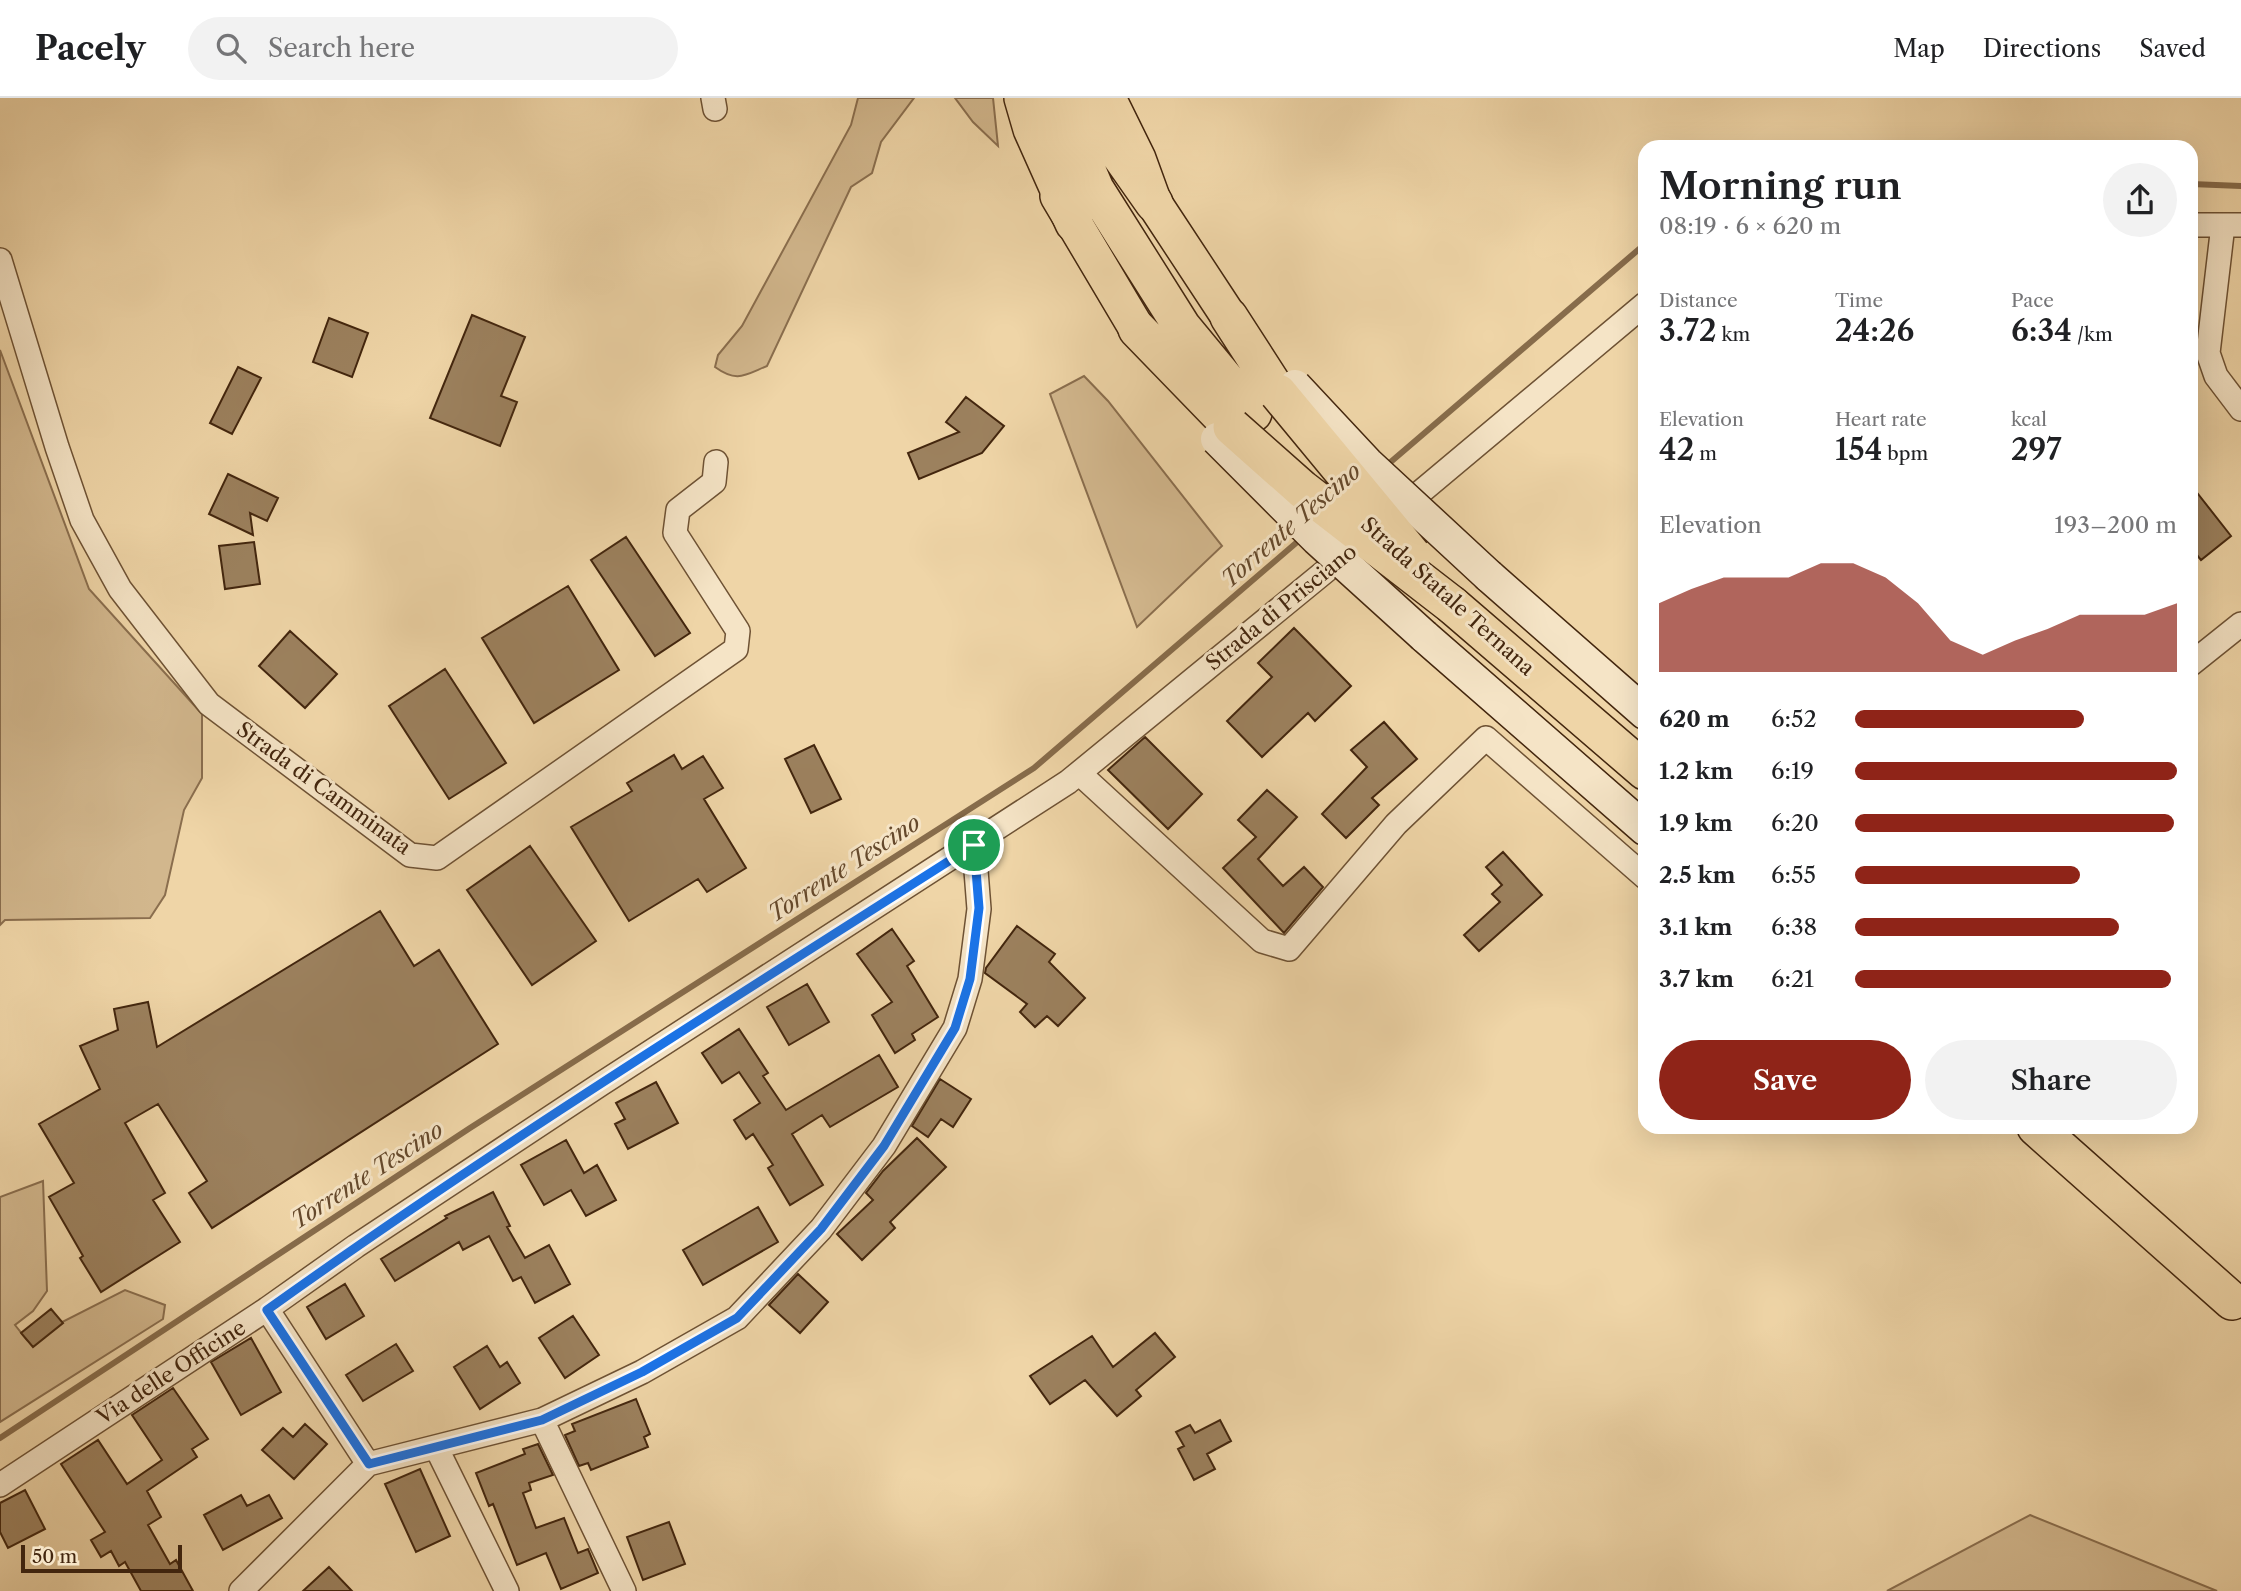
<!DOCTYPE html>
<html lang="en">
<head>
<meta charset="utf-8">
<style>
	:root { --surface:#fff; --page:#f2f2f2; --text:#202124; --muted:#757577; --line:#e0e0e0; --accent:#8f2418 }
	body { margin:0; font-family:"Libre Caslon Text",serif; background:var(--page); color:var(--text); height:100vh; display:flex; flex-direction:column; font-size:26px; white-space:nowrap }
	* { box-sizing:border-box; margin:0 }
	p { font-size:23px; color:var(--muted) }
	.icon { flex:none; width:38px; height:38px; fill:none; stroke:currentColor; stroke-width:2; stroke-linecap:round; stroke-linejoin:round }
	.map { position:relative; flex:1; overflow:hidden }
	.panel { position:absolute; left:1638px; top:42px; width:560px; height:994px; display:flex; flex-direction:column; background:var(--surface); border-radius:21px; box-shadow:0 7px 28px #0002 }
	.panel>* { flex:none }
	.scale { position:absolute; left:21px; bottom:18px; width:161px; box-sizing:border-box; padding-left:7px; border:4px solid #43260e; border-top:0; font-size:19px; line-height:24px; white-space:nowrap; color:#43260e; -webkit-text-stroke:5px #f5e4c6; paint-order:stroke }
	.pin { position:absolute; display:grid; place-items:center; width:60px; height:60px; color:#fff; margin:-30px; border:4px solid #fff; border-radius:50%; box-shadow:0 2px 7px #0007 }
	.round { display:grid; place-items:center; flex:none; width:74px; height:74px; border-radius:37px; background:var(--page) }
	.headline { display:flex; align-items:center; justify-content:space-between; height:119px; padding:0 21px }
	h1 { font-size:38px; font-weight:600; line-height:52px }
	.stats { display:grid; grid-template-columns:repeat(3,1fr); gap:10px; height:119px; padding:7px 21px }
	.stats div { display:grid; align-content:center }
	.stats b { font-size:30px; font-weight:600 }
	.stats small { font-size:19px; font-weight:400 }
	.stats p { font-size:19px }
	.chart { height:196px; padding:14px 21px }
	.chart p { display:flex; justify-content:space-between }
	.chart svg { width:100%; height:126px; margin-top:7px; fill:var(--accent); opacity:.7 }
	.cta { display:flex; gap:14px; margin-top:auto; padding:14px 21px }
	.cta a { flex:1; height:80px; border-radius:42px; background:var(--accent); color:#fff; font-size:28px; font-weight:600; line-height:80px; text-align:center }
	.cta a+a { background:var(--page); color:var(--text) }
	ul { padding:0 21px; list-style:none; font-size:23px }
	li { display:grid; grid-template-columns:112px 84px 1fr; align-items:center; height:52px }
	li i { height:18px; border-radius:9px; background:var(--accent) }
	header { display:flex; align-items:center; gap:42px; box-sizing:border-box; height:98px; padding:0 35px; background:var(--surface); border-bottom:2px solid var(--line) }
	header strong { font-size:33px }
	nav { display:flex; gap:38px; margin-inline-start:auto; font-size:24px }
	.search { width:490px; height:63px; background:var(--page); display:flex; align-items:center; gap:18px; box-sizing:border-box; padding:0 24px; border-radius:38px; color:var(--muted); font-size:26px }
	.map>svg:first-child { display:block }
	.green { fill:#d2b78d; stroke:#8a6e4e; stroke-width:2 }
	.lines { fill:none; stroke-linecap:round; stroke-linejoin:round }
	.stream { stroke:#876c4b; stroke-width:6 }
	.building { fill:#9c815e; stroke:#43260e; stroke-width:2 }
	.minor-casing { stroke:#6e5234; stroke-width:26 }
	.secondary-casing { stroke:#43260e; stroke-width:35 }
	.primary-casing { stroke:#43260e; stroke-width:38 }
	.trunk-casing { stroke:#43260e; stroke-width:40 }
	.minor { stroke:#f5e4c6; stroke-width:23 }
	.secondary { stroke:#f5e4c6; stroke-width:32 }
	.primary { stroke:#efd5a7; stroke-width:35 }
	.trunk { stroke:#efd5a7; stroke-width:37 }
	.secondary-bridge-casing { stroke:#43260e; stroke-width:35; stroke-linecap:butt }
	.trunk-bridge-casing { stroke:#43260e; stroke-width:40; stroke-linecap:butt }
	.secondary-bridge { stroke:#f5e4c6; stroke-width:32 }
	.trunk-bridge { stroke:#efd5a7; stroke-width:37 }
	.route-casing { stroke:#fff; stroke-width:14 }
	.route { stroke:#1a73e8; stroke-width:9 }
	.labels { text-anchor:middle; dominant-baseline:central; stroke-width:6; stroke-linejoin:round; paint-order:stroke }
	.street-label { font-size:21px; fill:#43260e; stroke:#f5e4c6 }
	.water-label { font-size:23px; font-style:italic; fill:#65492c; stroke:#f5e4c6 }
</style>
</head>
<body>
<header>
<strong>Pacely</strong>
<div class="search"><svg class="icon" aria-label="search" viewBox="0 0 24 24"><circle cx="10" cy="10" r="6"/><path d="M15 15l6 6"/></svg>Search here</div>
<nav><a>Map</a><a>Directions</a><a>Saved</a></nav>
</header>
<div class="map">
<svg width="2241" height="1493" viewBox="0 0 2241 1493">
	<rect width="100%" height="100%" fill="#efd5a7"/>
	<filter id="stains"><feTurbulence type="fractalNoise" baseFrequency=".00286" numOctaves="4"/><feColorMatrix values="0 0 0 0 .2 0 0 0 0 .09 0 0 0 0 .02 0 0 0 .5 -.17"/></filter>
	<radialGradient id="worn" r=".72"><stop offset=".6" stop-color="#630" stop-opacity="0"/><stop offset="1" stop-color="#630" stop-opacity=".3"/></radialGradient>
	<path class="green" d="M 858,0 L 914,0 L 881,44 L 872,75 L 851,89 L 767,268 C 745,277 737,285 715,269 L 718,257 L 742,228 L 851,27 Z
		M 955,0 L 993,0 L 998,48 L 973,24 Z
		M 0,252 L 89,491 L 202,616 L 202,680 L 184,712 L 165,797 L 150,820 L 5,822 L 0,827 Z
		M 1084,278 L 1108,303 L 1222,448 L 1137,529 L 1050,296 Z
		M 43,1083 L 47,1193 L 33,1213 L 15,1227 L 27,1242 L 125,1192 L 165,1207 L 163,1221 L 0,1324 L 0,1099 Z
		M 2030,1417 L 2217,1493 L 1887,1493 Z"/>
	<g class="lines">
		<path class="stream" d="M 2191,86 L 2241,88
			M 1386,368 L 1645,146
			M 0,1340 L 470,1030 L 1034,670 L 1303,439"/>
	</g>
	<path class="building" d="M 472,217 L 525,239 L 501,298 L 517,304 L 500,348 L 430,320 Z
		M 329,220 L 368,235 L 352,279 L 313,264 Z
		M 238,269 L 261,280 L 232,336 L 210,325 Z
		M 966,299 L 1004,328 L 982,355 L 919,381 L 908,355 L 959,334 L 946,324 Z
		M 228,376 L 278,400 L 267,423 L 250,415 L 253,437 L 209,416 Z
		M 2191,387 L 2231,438 L 2201,462 L 2191,450 Z
		M 626,439 L 690,535 L 655,558 L 591,462 Z
		M 254,444 L 260,486 L 225,491 L 219,448 Z
		M 568,488 L 619,572 L 534,625 L 482,540 Z
		M 1294,530 L 1351,588 L 1315,623 L 1308,615 L 1262,659 L 1227,623 L 1272,579 L 1258,565 Z
		M 290,533 L 337,576 L 305,610 L 259,568 Z
		M 445,571 L 506,665 L 449,701 L 389,608 Z
		M 1384,624 L 1417,661 L 1372,700 L 1379,707 L 1346,740 L 1322,716 L 1367,669 L 1351,652 Z
		M 1145,639 L 1202,696 L 1168,731 L 1108,672 Z
		M 814,647 L 841,701 L 811,715 L 785,661 Z
		M 674,657 L 682,671 L 703,658 L 723,690 L 704,701 L 746,770 L 707,794 L 698,781 L 629,823 L 571,729 L 632,693 L 627,685 Z
		M 1267,692 L 1297,719 L 1258,761 L 1283,788 L 1304,769 L 1323,789 L 1284,835 L 1223,770 L 1256,739 L 1238,722 Z
		M 530,748 L 596,843 L 532,887 L 467,792 Z
		M 1503,754 L 1542,797 L 1479,853 L 1464,837 L 1500,804 L 1492,796 L 1502,787 L 1486,769 Z
		M 380,813 L 414,868 L 439,852 L 498,946 L 212,1130 L 189,1095 L 207,1083 L 158,1006 L 125,1025 L 165,1095 L 153,1102 L 180,1144 L 101,1194 L 80,1160 L 83,1158 L 49,1099 L 74,1085 L 39,1026 L 100,991 L 80,948 L 118,932 L 114,911 L 148,904 L 157,949 Z
		M 1017,828 L 1055,856 L 1049,864 L 1085,900 L 1058,928 L 1047,918 L 1035,929 L 1020,914 L 1027,906 L 985,875 L 986,870 Z
		M 892,831 L 914,863 L 907,868 L 938,919 L 912,936 L 915,942 L 895,955 L 872,917 L 892,904 L 857,856 Z
		M 807,886 L 829,924 L 789,947 L 767,909 Z
		M 739,931 L 768,975 L 763,978 L 786,1012 L 879,957 L 898,989 L 830,1029 L 822,1017 L 792,1036 L 823,1087 L 790,1107 L 768,1070 L 773,1067 L 753,1036 L 746,1041 L 734,1022 L 760,1005 L 739,974 L 722,985 L 702,955 Z
		M 940,981 L 971,1001 L 953,1029 L 941,1021 L 928,1039 L 912,1028 Z
		M 656,984 L 678,1025 L 628,1051 L 615,1026 L 625,1021 L 616,1005 Z
		M 917,1040 L 946,1069 L 890,1124 L 895,1130 L 862,1162 L 837,1136 L 873,1102 L 866,1095 L 883,1073 Z
		M 566,1042 L 584,1075 L 597,1067 L 616,1102 L 586,1118 L 571,1092 L 544,1107 L 521,1067 Z
		M 493,1094 L 510,1128 L 507,1129 L 525,1160 L 549,1147 L 570,1186 L 535,1205 L 521,1179 L 513,1183 L 489,1138 L 463,1152 L 459,1144 L 395,1183 L 381,1161 L 447,1120 L 445,1118 Z
		M 758,1109 L 778,1144 L 703,1187 L 683,1152 Z
		M 798,1176 L 828,1204 L 800,1235 L 769,1207 Z
		M 345,1186 L 364,1218 L 326,1241 L 307,1209 Z
		M 51,1211 L 63,1225 L 33,1249 L 21,1235 Z
		M 573,1218 L 599,1257 L 565,1280 L 539,1240 Z
		M 1155,1235 L 1175,1259 L 1136,1292 L 1141,1298 L 1117,1318 L 1085,1282 L 1050,1306 L 1030,1278 L 1092,1238 L 1113,1269 Z
		M 251,1240 L 281,1294 L 241,1317 L 211,1264 Z
		M 396,1246 L 413,1273 L 363,1303 L 346,1277 Z
		M 487,1248 L 500,1269 L 507,1264 L 520,1285 L 480,1311 L 454,1269 Z
		M 173,1290 L 208,1341 L 192,1351 L 197,1359 L 147,1393 L 161,1419 L 148,1427 L 170,1466 L 176,1462 L 193,1493 L 141,1493 L 125,1464 L 119,1468 L 111,1453 L 101,1459 L 91,1442 L 105,1434 L 61,1366 L 98,1342 L 127,1386 L 162,1362 L 132,1317 Z
		M 636,1301 L 650,1336 L 644,1339 L 648,1349 L 591,1372 L 588,1365 L 579,1368 L 565,1337 L 575,1333 L 572,1326 Z
		M 1220,1322 L 1231,1343 L 1207,1356 L 1215,1371 L 1194,1382 L 1178,1351 L 1184,1348 L 1176,1334 L 1190,1327 L 1195,1335 Z
		M 305,1326 L 327,1346 L 294,1381 L 262,1352 L 283,1330 L 293,1339 Z
		M 538,1346 L 553,1377 L 529,1385 L 531,1392 L 523,1395 L 536,1430 L 564,1420 L 578,1455 L 588,1451 L 598,1475 L 561,1491 L 546,1455 L 517,1467 L 493,1406 L 489,1408 L 476,1375 L 525,1356 L 523,1351 Z
		M 420,1371 L 450,1438 L 416,1454 L 385,1386 Z
		M 25,1392 L 45,1431 L 8,1450 L 0,1434 L 0,1405 Z
		M 241,1397 L 247,1408 L 269,1397 L 282,1420 L 223,1452 L 204,1417 Z
		M 669,1424 L 685,1466 L 643,1482 L 627,1439 Z
		M 329,1469 L 352,1493 L 303,1493 Z"/>
	<g class="lines">
		<defs>
			<path id="minor" d="M 713,0 L 715,11
				M 2191,127 L 2241,127
				M 2223,127 L 2208,255 L 2216,278 L 2241,311
				M 0,162 L 57,349 L 82,422 L 120,491 L 209,606 L 410,757 L 437,760 L 736,551 L 738,533 L 675,435 L 678,412 L 714,384 L 716,364
				M 1398,413 L 1645,206
				M 2191,566 L 2241,526
				M 1079,675 L 1262,843 L 1289,851 L 1396,726 L 1486,640 L 1645,779
				M 267,1211 L 368,1366
				M 542,1322 L 624,1493
				M 436,1349 L 507,1493
				M 0,1387 L 267,1211 L 356,1148 L 601,986 L 1068,684 L 1350,453
				M 241,1493 L 368,1366 L 542,1322 L 642,1274 L 737,1220 L 821,1131 L 884,1048 L 955,930 L 970,881 L 979,811 L 974,747"/>
			<path id="secondary" d="M 1489,478 L 1645,615
				M 1424,538 L 1645,731"/>
			<path id="primary" d="M 1108,0 L 1138,61 L 1154,105 L 1229,219
				M 1058,98 L 1137,231"/>
			<path id="trunk" d="M 1023,0 L 1032,31 L 1074,125
				M 1056,0 L 1095,91 L 1182,229 L 1253,315
				M 1086,0 L 1104,34 L 1154,105
				M 1229,219 L 1278,295
				M 1137,231 L 1232,329
				M 1452,507 L 1645,673
				M 2036,1029 L 2232,1203"/>
		</defs>
		<use href="#minor" class="minor-casing"/>
		<use href="#secondary" class="secondary-casing"/>
		<use href="#primary" class="primary-casing"/>
		<use href="#trunk" class="trunk-casing"/>
		<use href="#minor" class="minor"/>
		<use href="#secondary" class="secondary"/>
		<use href="#primary" class="primary"/>
		<use href="#trunk" class="trunk"/>
		<defs>
			<path id="secondary-bridge" d="M 1295,288 L 1367,365 L 1489,478
				M 1217,341 L 1317,441 L 1424,538"/>
			<path id="trunk-bridge" d="M 1278,295 L 1412,457
				M 1232,329 L 1302,391 L 1452,507"/>
		</defs>
		<use href="#secondary-bridge" class="secondary-bridge-casing"/>
		<use href="#trunk-bridge" class="trunk-bridge-casing"/>
		<use href="#secondary-bridge" class="secondary-bridge"/>
		<use href="#trunk-bridge" class="trunk-bridge"/>
	</g>
	<g class="lines">
		<defs>
			<path id="route" d="M 974,747 L 979,810 L 970,881 L 955,930 L 884,1048 L 821,1131 L 737,1220 L 642,1274 L 542,1322 L 369,1366 L 267,1212 C 496,1048 736,899 974,747 Z"/>
		</defs>
		<use href="#route" class="route-casing"/>
		<use href="#route" class="route"/>
	</g>
	<g class="labels">
		<g class="street-label">
			<text transform="translate(1448 498) rotate(42)">Strada Statale Ternana</text>
			<text transform="translate(1281 509) rotate(-39)">Strada di Prisciano</text>
			<text transform="translate(324 690) rotate(36)">Strada di Camminata</text>
			<text transform="translate(171 1274) rotate(-33)">Via delle Officine</text>
		</g>
		<g class="water-label">
			<text transform="translate(1291 427) rotate(-41)">Torrente Tescino</text>
			<text transform="translate(844 770) rotate(-33)">Torrente Tescino</text>
			<text transform="translate(367 1077) rotate(-33)">Torrente Tescino</text>
		</g>
	</g>
	<rect width="100%" height="100%" filter="url(#stains)"/>
	<rect width="100%" height="100%" fill="url(#worn)"/>
</svg>
<div class="scale">50 m</div>
<div class="pin" style="left:974px;top:747px;background:#1e9e55"><svg class="icon" aria-label="arrive" viewBox="0 0 24 24"><path d="M6 21V4h12l-3 4 3 4H6"/></svg></div>
<section class="panel">
<div class="headline"><div><h1>Morning run</h1><p>08:19 · 6 × 620 m</p></div><a class="round"><svg class="icon" aria-label="share" viewBox="0 0 24 24"><path d="M12 15V3M7 8l5-5 5 5M5 13v7h14v-7"/></svg></a></div>
<div class="stats">
<div><p>Distance</p><b>3.72<small> km</small></b></div>
<div><p>Time</p><b>24:26</b></div>
<div><p>Pace</p><b>6:34<small> /km</small></b></div>
</div>
<div class="stats">
<div><p>Elevation</p><b>42<small> m</small></b></div>
<div><p>Heart rate</p><b>154<small> bpm</small></b></div>
<div><p>kcal</p><b>297</b></div>
</div>
<div class="chart"><p><span>Elevation</span>193–200 m</p>
<svg viewBox="0 0 160 44" preserveAspectRatio="none"><path d="M0 44V20L10 15L20 11L30 11L40 11L50 6L60 6L70 11L80 20L90 33L100 38L110 33L120 29L130 24L140 24L150 24L160 20V44z"/></svg>
</div>
<ul>
<li><b>620 m</b>6:52<i style="width:71%"></i></li>
<li><b>1.2 km</b>6:19<i style="width:100%"></i></li>
<li><b>1.9 km</b>6:20<i style="width:99%"></i></li>
<li><b>2.5 km</b>6:55<i style="width:70%"></i></li>
<li><b>3.1 km</b>6:38<i style="width:82%"></i></li>
<li><b>3.7 km</b>6:21<i style="width:98%"></i></li>
</ul>
<div class="cta"><a>Save</a><a>Share</a></div>
</section>
</div>
</body>
</html>
